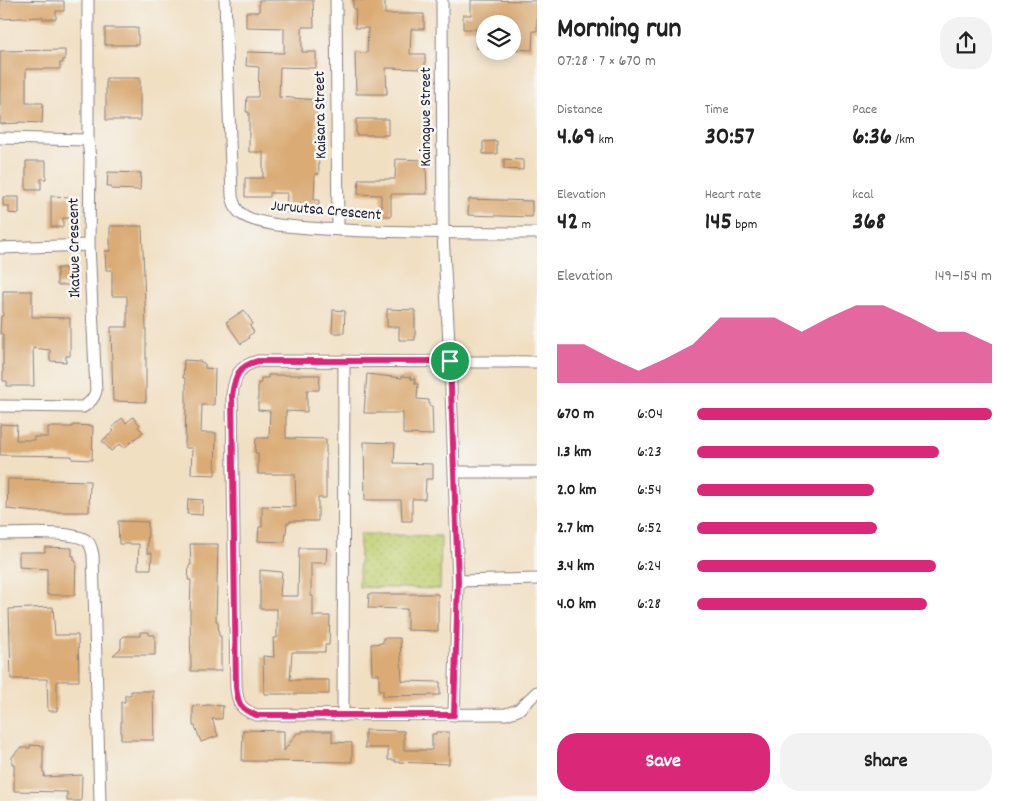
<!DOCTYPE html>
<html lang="en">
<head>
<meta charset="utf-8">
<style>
	:root { --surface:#fff; --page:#f2f2f2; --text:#222; --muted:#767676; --accent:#db2777 }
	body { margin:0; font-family:Dekko,sans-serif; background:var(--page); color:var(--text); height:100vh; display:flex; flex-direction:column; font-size:19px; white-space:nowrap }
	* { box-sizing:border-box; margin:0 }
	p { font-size:16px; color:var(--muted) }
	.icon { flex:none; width:28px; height:28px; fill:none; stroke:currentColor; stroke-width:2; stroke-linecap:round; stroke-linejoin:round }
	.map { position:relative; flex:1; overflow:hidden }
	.drawer { display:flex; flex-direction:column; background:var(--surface); width:475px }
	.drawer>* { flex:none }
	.tools { position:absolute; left:476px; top:15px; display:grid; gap:10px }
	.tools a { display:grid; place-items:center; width:45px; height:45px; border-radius:50%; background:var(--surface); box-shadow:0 2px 12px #0003; font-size:25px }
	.pin { position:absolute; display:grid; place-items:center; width:42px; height:42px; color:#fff; margin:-21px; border:2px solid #fff; border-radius:50%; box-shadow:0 1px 5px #0007 }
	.round { display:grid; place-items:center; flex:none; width:52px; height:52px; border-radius:20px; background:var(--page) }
	.head { display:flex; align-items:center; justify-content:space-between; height:85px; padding:0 20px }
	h1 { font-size:28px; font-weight:700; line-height:38px }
	.figures { display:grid; grid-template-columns:repeat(3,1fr); gap:8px; height:85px; padding:5px 20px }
	.figures div { display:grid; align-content:center }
	.figures b { font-size:25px; font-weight:700 }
	.figures small { font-size:14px; font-weight:400 }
	.figures p { font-size:14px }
	.chart { height:140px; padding:10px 20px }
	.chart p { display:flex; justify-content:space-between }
	.chart svg { width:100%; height:90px; margin-top:5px; fill:var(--accent); opacity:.7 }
	.cta { display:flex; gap:10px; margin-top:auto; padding:10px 20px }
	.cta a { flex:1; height:58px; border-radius:20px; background:var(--accent); color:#fff; font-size:20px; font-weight:700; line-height:58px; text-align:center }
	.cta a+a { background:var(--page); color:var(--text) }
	ul { padding:0 20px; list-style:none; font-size:16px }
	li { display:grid; grid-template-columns:80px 60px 1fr; align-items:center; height:38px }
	li i { height:12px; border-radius:6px; background:var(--accent) }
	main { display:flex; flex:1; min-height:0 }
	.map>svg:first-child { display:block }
	.grass { fill:url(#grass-dots); stroke:#717956 }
	.building { fill:#daab75 }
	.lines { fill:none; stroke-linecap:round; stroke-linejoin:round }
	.minor-casing { stroke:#8a807e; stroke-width:13 }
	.minor { stroke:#fff; stroke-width:11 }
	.route-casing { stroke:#fff; stroke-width:10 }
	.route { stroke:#db2777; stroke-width:6 }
	.labels { text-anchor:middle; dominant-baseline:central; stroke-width:5; stroke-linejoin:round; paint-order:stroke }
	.street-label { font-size:16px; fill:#22223b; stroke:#f6f6f2 }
</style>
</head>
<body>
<main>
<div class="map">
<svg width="537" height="801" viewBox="0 0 537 801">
	<defs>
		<pattern id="grass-dots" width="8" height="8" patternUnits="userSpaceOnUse" patternTransform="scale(1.25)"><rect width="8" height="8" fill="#c0d072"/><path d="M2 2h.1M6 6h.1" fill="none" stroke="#a5b264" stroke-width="1.8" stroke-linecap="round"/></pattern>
	</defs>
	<rect width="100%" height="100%" fill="#f6f6f2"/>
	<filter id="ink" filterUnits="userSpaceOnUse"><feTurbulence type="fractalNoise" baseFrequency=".02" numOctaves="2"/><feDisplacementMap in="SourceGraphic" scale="10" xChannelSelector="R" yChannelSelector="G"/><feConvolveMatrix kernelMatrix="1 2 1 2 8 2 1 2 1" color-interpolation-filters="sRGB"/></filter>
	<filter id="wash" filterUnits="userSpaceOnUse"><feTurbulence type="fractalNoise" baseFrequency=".0096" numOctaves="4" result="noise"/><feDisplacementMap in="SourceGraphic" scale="20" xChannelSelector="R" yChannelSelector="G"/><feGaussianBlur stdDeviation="1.12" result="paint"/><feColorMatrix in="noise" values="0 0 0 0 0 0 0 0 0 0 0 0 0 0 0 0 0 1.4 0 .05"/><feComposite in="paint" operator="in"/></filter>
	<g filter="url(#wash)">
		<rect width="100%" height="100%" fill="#f1dfc2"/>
		<path class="grass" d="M 360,534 L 441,536 L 440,589 L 359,587 Z"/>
		<g id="blocks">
			<path class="building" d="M 0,0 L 64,1 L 64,11 L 56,11 L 56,19 L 43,19 L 43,17 L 0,19 Z
				M 259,0 L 313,0 L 314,27 L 302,27 L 302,52 L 316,52 L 316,68 L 280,67 L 279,97 L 317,100 L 316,139 L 318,139 L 319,174 L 315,174 L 314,200 L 319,200 L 318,214 L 286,213 L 287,193 L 270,193 L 270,197 L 245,197 L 245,178 L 263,178 L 263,152 L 249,152 L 249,112 L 246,112 L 247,97 L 258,97 L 259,67 L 246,66 L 247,52 L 284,53 L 284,28 L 246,27 L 246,12 L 259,12 Z
				M 353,0 L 385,0 L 385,14 L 424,14 L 424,29 L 411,29 L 410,54 L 425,54 L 425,69 L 386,68 L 387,94 L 356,94 L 355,52 L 367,53 L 368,28 L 355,28 L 356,9 L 353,9 Z
				M 471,0 L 537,1 L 537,31 L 533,31 L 532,50 L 512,49 L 512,24 L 485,24 L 485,48 L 476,48 L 476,29 L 463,29 L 463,15 L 471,15 Z
				M 105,28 L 138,28 L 138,45 L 105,45 Z
				M 65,50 L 65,60 L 63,59 L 63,63 L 60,63 L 60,69 L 26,69 L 26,103 L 43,103 L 42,123 L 19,122 L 19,123 L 0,124 L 0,51 Z
				M 106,78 L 140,78 L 140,120 L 106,120 Z
				M 356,119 L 388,119 L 388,135 L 356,135 Z
				M 497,141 L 497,154 L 483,154 L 483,142 Z
				M 396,159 L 426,160 L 427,194 L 391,194 L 391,216 L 381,216 L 381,195 L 358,194 L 359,179 L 395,179 Z
				M 504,159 L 523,160 L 523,170 L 504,169 Z
				M 26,161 L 46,161 L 46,179 L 41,179 L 41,190 L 26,190 Z
				M 108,172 L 141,173 L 140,190 L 111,189 L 111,186 L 107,186 Z
				M 51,196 L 71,197 L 70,218 L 63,218 L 63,227 L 51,227 Z
				M 3,197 L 19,197 L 19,214 L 9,213 L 9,206 L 3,206 Z
				M 469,199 L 532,201 L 532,217 L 468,215 Z
				M 110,226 L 142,226 L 146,327 L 146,402 L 113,401 L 111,327 L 127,327 L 127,296 L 112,296 L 112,270 L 106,270 L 105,251 L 110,251 Z
				M 57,268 L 74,268 L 74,285 L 57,285 Z
				M 3,291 L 32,291 L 32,317 L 70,318 L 70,356 L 66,356 L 66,362 L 50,361 L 50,350 L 33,348 L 34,386 L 7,386 L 7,381 L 3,381 L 3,334 L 0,334 L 1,316 L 3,316 Z
				M 387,309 L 415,310 L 415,340 L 399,340 L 399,327 L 387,327 Z
				M 244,310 L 252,322 L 252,324 L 250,326 L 254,332 L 248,336 L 249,338 L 241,344 L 226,322 Z
				M 333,310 L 345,311 L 344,333 L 332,333 Z
				M 184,360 L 199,361 L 205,364 L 205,368 L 215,369 L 214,405 L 202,405 L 201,433 L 216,433 L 215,475 L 191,474 L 192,448 L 185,448 L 186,404 L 186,382 L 185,378 L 183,378 Z
				M 367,374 L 402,378 L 402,376 L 411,377 L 411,379 L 415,379 L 415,384 L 418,384 L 417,399 L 429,400 L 429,406 L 432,406 L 433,435 L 403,434 L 403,413 L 364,413 Z
				M 268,375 L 320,375 L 319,390 L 307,390 L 307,412 L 286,411 L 286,438 L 326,439 L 326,498 L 318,498 L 318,521 L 290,521 L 290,523 L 287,523 L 285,542 L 258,541 L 259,527 L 262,527 L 262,506 L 296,507 L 295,474 L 258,474 L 258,453 L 255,453 L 256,438 L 269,438 L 270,411 L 258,410 L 258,383 L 261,383 L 261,378 L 268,378 Z
				M 133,417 L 140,425 L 138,427 L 143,432 L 124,448 L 120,444 L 111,451 L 102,441 L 114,431 L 111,428 L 122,418 L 126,423 Z
				M 0,424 L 17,425 L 16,440 L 34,440 L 34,437 L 48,437 L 48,427 L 73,427 L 73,425 L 93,426 L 92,460 L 72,459 L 72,456 L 0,455 Z
				M 364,442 L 395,443 L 394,463 L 433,464 L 433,479 L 426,479 L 425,499 L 412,499 L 412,521 L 402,521 L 401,500 L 365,500 Z
				M 8,479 L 90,481 L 89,512 L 36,512 L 7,509 Z
				M 188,499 L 203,500 L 202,515 L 187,514 Z
				M 118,521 L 148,522 L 147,553 L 152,553 L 151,569 L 138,569 L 139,544 L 119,544 Z
				M 190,544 L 218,544 L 216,621 L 218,622 L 219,636 L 221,636 L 221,671 L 191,671 L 190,614 L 191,580 L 188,580 L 189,565 L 191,565 Z
				M 45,547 L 72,548 L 72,556 L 74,556 L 74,560 L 76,561 L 75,595 L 47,595 L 47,569 L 19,567 L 19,552 L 45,552 Z
				M 299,548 L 327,548 L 326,563 L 311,563 L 311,596 L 313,596 L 313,616 L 330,616 L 329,645 L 325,645 L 325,652 L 292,652 L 290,680 L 329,680 L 329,694 L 264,694 L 263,656 L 274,657 L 273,638 L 277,638 L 277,609 L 260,609 L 260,570 L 282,572 L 280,596 L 298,596 Z
				M 369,594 L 438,594 L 438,631 L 407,630 L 407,609 L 368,608 Z
				M 53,607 L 55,635 L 78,635 L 79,681 L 57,681 L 57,711 L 48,711 L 47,679 L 11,679 L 9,609 Z
				M 140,632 L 149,632 L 149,635 L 155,635 L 155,655 L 113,655 L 121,648 L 121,639 L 124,636 L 140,636 Z
				M 383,638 L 400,638 L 402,681 L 440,682 L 440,695 L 383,696 L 383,690 L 379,690 L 379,674 L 372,674 L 371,644 L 383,643 Z
				M 131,691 L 153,691 L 154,740 L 121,740 L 121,702 L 125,702 L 125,695 L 131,695 Z
				M 210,705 L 223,706 L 222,719 L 212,719 L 218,736 L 201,742 L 195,726 L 193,726 L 193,706 Z
				M 243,730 L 284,731 L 284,751 L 297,733 L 302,733 L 302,731 L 332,731 L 332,742 L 352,743 L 352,762 L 242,761 Z
				M 365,730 L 404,731 L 404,750 L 432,750 L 432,734 L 436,734 L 436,732 L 449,732 L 449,764 L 395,762 L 395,760 L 388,760 L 388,748 L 365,748 Z
				M 30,745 L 43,746 L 43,773 L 45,773 L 44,777 L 82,775 L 81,801 L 67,801 L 67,792 L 14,791 L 14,764 L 12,764 L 12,757 L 20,748 L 30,748 Z"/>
		</g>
	</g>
	<g filter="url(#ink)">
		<use href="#blocks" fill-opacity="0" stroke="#8a807e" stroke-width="1"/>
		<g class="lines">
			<defs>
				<path id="minor" d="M 225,0 L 232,196 C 234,204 236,211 243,215 C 260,226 302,227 322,229 C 394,233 465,233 537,233
					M 336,0 L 338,230
					M 442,0 L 443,233 L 450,361 L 458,581 L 454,715
					M 0,138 L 88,140
					M 0,248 L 89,245
					M 537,362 L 258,361 C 238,366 235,376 232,395 L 236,687 C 238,704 239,708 256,715 L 506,714 L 518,710 L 537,692
					M 0,406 L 83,407 C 90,403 94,399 96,391 L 89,245 L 90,159 L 88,140 L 88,0
					M 454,472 L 537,472
					M 0,534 C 18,534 75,530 87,541 C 91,544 92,550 93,555 L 100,801
					M 458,581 L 537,579
					M 343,716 L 344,361"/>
			</defs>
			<use href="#minor" class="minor-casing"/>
			<use href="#minor" class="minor"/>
		</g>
	</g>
	<g class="lines" filter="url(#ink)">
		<defs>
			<path id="route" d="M 258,361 L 450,361 L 458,581 L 454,715 L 256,715 C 240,709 238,704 236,687 L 232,395 C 235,376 238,366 258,361 Z"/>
		</defs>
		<use href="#route" class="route-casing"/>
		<use href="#route" class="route"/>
	</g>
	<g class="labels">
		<g class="street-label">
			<text transform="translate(321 115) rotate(-91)">Kaisara Street</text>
			<text transform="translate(426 117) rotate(-90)">Kainagwe Street</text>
			<text transform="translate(326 211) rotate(5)">Juruutsa Crescent</text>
			<text transform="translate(75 248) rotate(-91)">Ikatwe Crescent</text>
		</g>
	</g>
</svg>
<div class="tools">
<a><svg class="icon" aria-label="layers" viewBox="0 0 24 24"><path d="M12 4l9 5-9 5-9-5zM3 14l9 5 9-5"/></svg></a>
</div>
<div class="pin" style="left:450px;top:361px;background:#1e9e55"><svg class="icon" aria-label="arrive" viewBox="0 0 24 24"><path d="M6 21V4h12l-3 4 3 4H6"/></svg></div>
</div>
<section class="drawer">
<div class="head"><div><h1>Morning run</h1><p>07:28 · 7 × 670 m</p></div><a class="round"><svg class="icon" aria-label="share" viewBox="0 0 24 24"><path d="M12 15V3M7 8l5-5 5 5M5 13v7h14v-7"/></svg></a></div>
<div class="figures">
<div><p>Distance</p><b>4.69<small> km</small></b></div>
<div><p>Time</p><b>30:57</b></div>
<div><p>Pace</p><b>6:36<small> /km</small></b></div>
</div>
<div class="figures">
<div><p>Elevation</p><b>42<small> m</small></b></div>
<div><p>Heart rate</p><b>145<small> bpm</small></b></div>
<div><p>kcal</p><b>368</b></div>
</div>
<div class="chart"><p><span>Elevation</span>149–154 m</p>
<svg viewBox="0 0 160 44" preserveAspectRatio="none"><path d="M0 44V25L10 25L20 32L30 38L40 32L50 25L60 12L70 12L80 12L90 19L100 12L110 6L120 6L130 12L140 19L150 19L160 25V44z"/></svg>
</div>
<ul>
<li><b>670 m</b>6:04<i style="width:100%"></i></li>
<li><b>1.3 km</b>6:23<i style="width:82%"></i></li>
<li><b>2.0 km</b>6:54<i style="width:60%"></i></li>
<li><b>2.7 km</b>6:52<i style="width:61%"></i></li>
<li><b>3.4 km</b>6:24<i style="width:81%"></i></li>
<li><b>4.0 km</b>6:28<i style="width:78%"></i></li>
</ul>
<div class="cta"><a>Save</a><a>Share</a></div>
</section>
</main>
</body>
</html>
